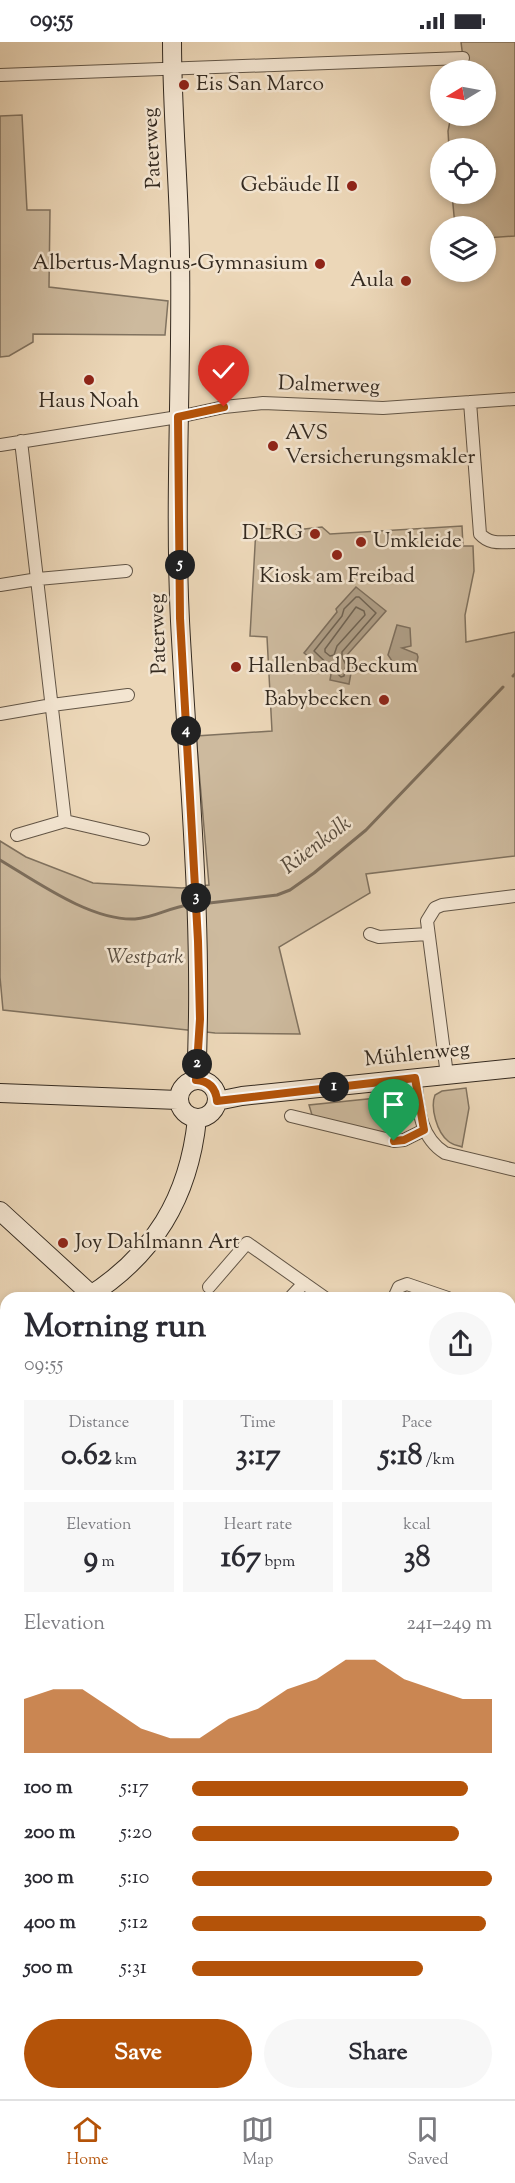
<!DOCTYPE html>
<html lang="en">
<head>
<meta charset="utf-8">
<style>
	:root { --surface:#fff; --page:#f7f7f7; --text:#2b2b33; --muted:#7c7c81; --line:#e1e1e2; --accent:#b45309 }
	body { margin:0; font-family:"Sorts Mill Goudy",serif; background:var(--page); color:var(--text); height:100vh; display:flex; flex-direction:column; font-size:22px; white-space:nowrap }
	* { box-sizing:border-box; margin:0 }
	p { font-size:20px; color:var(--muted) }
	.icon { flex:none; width:33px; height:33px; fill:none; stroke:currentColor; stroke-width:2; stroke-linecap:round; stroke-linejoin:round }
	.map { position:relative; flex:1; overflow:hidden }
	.panel { position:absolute; left:0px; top:1250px; width:516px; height:808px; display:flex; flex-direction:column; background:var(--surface); border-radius:18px 18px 0 0; box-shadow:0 3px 9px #0003 }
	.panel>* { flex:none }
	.needle { width:39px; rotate:260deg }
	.fabs { position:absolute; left:430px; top:18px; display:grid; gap:12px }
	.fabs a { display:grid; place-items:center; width:66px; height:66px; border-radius:50%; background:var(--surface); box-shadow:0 3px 9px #0003; font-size:30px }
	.pin { position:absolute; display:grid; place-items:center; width:51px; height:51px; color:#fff; margin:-62px -26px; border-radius:50% 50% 50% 0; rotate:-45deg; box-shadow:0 0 6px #0007 }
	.pin .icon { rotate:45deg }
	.km { position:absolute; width:30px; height:30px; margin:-15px; border-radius:50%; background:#222; color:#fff; font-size:16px; line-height:30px; text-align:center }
	.round { display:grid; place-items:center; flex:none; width:63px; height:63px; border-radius:32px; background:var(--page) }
	.summary { display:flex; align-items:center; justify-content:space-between; height:102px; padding:0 24px }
	h1 { font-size:33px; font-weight:700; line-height:45px }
	.figures { display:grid; grid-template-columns:repeat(3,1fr); gap:9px; height:102px; padding:6px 24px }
	.figures div { display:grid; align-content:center; border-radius:0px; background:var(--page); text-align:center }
	.figures b { font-size:30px; font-weight:700 }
	.figures small { font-size:16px; font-weight:400 }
	.figures p { font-size:16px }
	.chart { height:168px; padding:12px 24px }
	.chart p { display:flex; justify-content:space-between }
	.chart svg { width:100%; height:108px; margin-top:6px; fill:var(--accent); opacity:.7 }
	.primary-button { display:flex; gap:12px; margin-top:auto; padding:12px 24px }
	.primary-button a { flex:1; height:69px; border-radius:36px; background:var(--accent); color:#fff; font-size:24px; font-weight:700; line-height:69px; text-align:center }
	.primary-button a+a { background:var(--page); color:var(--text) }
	ul { padding:0 24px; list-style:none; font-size:20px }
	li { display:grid; grid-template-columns:96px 72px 1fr; align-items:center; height:45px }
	li i { height:15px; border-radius:8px; background:var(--accent) }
	.status { display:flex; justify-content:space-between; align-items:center; height:42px; padding:0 30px; background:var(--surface); direction:ltr }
	.status svg { height:16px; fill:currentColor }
	.dock { display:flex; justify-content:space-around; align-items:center; height:84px; border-top:2px solid var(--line); background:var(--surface); font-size:16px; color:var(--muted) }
	.dock a { display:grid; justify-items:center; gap:3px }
	.dock .on { color:var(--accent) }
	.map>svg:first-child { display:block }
	.green { fill:#cdba9e; stroke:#80725f; stroke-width:1.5 }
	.water { fill:#ad9c84; stroke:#7d6e5c; stroke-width:1.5 }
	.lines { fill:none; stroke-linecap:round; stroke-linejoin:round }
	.shore { stroke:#706352; stroke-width:1.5 }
	.stream { stroke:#7d6e5c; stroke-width:3 }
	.street-casing { stroke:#625546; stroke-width:14 }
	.secondary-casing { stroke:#342a20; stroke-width:20 }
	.street { stroke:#f3e5d1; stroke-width:12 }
	.secondary { stroke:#f3e5d1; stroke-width:18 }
	.route-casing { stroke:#fff; stroke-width:12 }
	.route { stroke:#b45309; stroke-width:8 }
	.poi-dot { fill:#8f2418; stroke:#f3e5d1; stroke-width:2 }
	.labels { text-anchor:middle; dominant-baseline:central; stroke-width:5; stroke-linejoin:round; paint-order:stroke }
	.poi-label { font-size:21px; fill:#342a20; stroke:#f3e5d1; text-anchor:start }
	.street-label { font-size:21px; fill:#342a20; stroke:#f3e5d1 }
	.park-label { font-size:21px; font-style:italic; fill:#5a4e40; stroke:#f3e5d1 }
	.water-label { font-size:22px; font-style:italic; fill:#584c3e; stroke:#f3e5d1 }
</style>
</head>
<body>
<div class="status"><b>09:55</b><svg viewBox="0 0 49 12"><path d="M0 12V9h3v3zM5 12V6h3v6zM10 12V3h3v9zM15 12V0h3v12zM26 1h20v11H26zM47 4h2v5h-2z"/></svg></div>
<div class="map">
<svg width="515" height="2057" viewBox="0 0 515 2057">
	<rect width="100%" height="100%" fill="#ecd7b8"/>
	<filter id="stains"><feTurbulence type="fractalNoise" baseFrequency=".00333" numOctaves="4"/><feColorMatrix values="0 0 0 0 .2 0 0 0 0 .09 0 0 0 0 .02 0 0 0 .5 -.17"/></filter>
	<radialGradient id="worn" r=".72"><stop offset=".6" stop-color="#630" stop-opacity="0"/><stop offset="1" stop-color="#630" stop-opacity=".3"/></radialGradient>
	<path class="green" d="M 461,0 L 515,0 L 515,194 L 486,196 L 486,184 L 455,184 L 452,152 L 486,152 L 486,106 L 449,106 L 448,89 L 451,74 L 486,74 L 486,28 L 460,28 L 463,16 Z
		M 22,73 L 27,168 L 50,168 L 49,245 L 168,259 L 165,293 L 33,292 L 33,300 L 9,314 L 0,315 L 0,74 Z
		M 462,484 L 463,504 L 473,504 L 474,529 L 465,573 L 466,600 L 515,590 L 515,814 L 366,832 L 370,851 L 279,905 L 300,992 L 215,991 L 3,968 L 0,935 L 0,799 L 26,815 L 93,841 L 182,846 L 209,843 L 196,694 L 272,689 L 267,595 L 250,594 L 256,486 L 273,487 L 273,497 L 297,496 L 296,488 L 322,485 L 330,492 Z
		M 466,1046 L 469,1066 L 462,1105 C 457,1103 452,1103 448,1099 C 437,1090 430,1066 435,1053 L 442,1049 Z
		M 387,1055 L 399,1058 C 405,1069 412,1087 396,1091 L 396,1094 L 318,1076 L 312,1073 L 309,1063 Z
		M 515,1940 L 515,2057 L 366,2057 L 362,2052 L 510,2052 L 510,1942 Z
		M 196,2052 L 348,2052 L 351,2057 L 160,2057 Z"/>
	<path class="water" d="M 356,545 L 386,569 L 347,613 L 353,620 L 349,642 L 330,638 L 331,632 L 304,611 L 337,570 L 336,567 Z
		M 397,583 L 410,586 L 411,604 L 402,606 L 417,612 L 418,615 L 417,620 L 406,630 L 404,628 L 400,631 L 388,613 Z"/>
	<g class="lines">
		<path class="shore" d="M 356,555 L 359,555 L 376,571 L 342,610 L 342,615 L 346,623 L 344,634 L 341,635 L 314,609 L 342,574 L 344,567 Z
			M 356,565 L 364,569 L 365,573 L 337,604 L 334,613 L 330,614 L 325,610 L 325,607 Z"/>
		<path class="stream" d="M 513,634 L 515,632
			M 0,818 C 37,840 91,879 135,877 C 154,876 170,865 189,863
			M 201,862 L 277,853 L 290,848 L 314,831 L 366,788 L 503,645"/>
		<defs>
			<path id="street" d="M 0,33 L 463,16
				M 470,360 L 480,492 C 490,503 501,500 515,500
				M 21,399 L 65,779 L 143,797
				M 0,403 L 178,375 L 224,365 L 263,361 L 383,366 L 515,357
				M 0,543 L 38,537 L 126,529
				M 0,672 L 52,663 L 128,653
				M 17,793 L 65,779
				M 370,892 L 379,895 L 428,892
				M 447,1033 L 427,879 L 435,866 L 442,863 L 515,854
				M 415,1036 C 418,1064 419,1095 445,1111 L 515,1128
				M 291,1074 L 394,1099 L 404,1098 L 424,1088
				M 209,1245 L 247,1201 L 325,1256
				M 290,1256 L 304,1241
				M 394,1256 L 399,1245 L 407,1242 L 448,1256
				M 510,1275 L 515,1277
				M 510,1420 L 515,1422
				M 0,1495 L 6,1518
				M 0,1636 L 6,1635
				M 510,1711 L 515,1707
				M 0,1817 L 6,1816
				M 510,1934 L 515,1929
				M 0,1995 L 6,1994
				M 354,2052 L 357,2057"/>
			<path id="secondary" d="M 172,0 C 172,71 179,142 180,214 C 182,336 174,458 180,579 C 188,732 204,885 196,1038
				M179 1057a19 19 0 1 1 38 0a19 19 0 1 1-38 0Z
				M 0,1051 L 178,1058
				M 217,1059 L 242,1054 L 515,1026
				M 0,1169 L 95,1256
				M 86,1256 C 154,1214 189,1155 197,1077
				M 0,1306 L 6,1303
				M 510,1624 L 515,1628"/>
		</defs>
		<use href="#street" class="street-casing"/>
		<use href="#secondary" class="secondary-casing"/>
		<use href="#street" class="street"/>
		<use href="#secondary" class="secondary"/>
	</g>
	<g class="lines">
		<defs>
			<path id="route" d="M 224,365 L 178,375 L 180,576 L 198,899 L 200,977 L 196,1038 C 209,1039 216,1046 217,1059 L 415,1036 L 424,1088 L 404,1098 L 394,1099"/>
		</defs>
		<use href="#route" class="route-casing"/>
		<use href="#route" class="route"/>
	</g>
	<g class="poi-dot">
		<circle cx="184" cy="43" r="6"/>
		<circle cx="352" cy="144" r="6"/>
		<circle cx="320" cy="222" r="6"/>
		<circle cx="406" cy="239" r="6"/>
		<circle cx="89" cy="338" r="6"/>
		<circle cx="273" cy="404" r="6"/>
		<circle cx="315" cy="492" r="6"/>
		<circle cx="361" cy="500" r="6"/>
		<circle cx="337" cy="513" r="6"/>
		<circle cx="236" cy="625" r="6"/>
		<circle cx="384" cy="658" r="6"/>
		<circle cx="63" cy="1201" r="6"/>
	</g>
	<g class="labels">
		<g class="poi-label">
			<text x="196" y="43">Eis San Marco</text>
			<text x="340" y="144" text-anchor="end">Gebäude II</text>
			<text x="308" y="222" text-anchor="end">Albertus-Magnus-Gymnasium</text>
			<text x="394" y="239" text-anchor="end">Aula</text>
			<text x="89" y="360" text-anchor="middle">Haus Noah</text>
			<text x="285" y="392">AVS<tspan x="285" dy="24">Versicherungsmakler</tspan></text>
			<text x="303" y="492" text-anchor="end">DLRG</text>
			<text x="373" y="500">Umkleide</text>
			<text x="337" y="535" text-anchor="middle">Kiosk am Freibad</text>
			<text x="248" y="625">Hallenbad Beckum</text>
			<text x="372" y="658" text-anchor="end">Babybecken</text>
			<text x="75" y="1201">Joy Dahlmann Art</text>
		</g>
		<g class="street-label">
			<text transform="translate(153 106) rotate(-93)">Paterweg</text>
			<text transform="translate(329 344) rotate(2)">Dalmerweg</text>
			<text transform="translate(159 592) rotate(-92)">Paterweg</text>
			<text transform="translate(417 1013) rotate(-6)">Mühlenweg</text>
		</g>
		<g class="park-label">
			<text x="145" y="916">Westpark</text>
		</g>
		<g class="water-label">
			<text transform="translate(317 804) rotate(-37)">Rüenkolk</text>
		</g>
	</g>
	<rect width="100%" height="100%" filter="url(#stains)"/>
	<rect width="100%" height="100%" fill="url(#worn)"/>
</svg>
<div class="fabs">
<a><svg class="needle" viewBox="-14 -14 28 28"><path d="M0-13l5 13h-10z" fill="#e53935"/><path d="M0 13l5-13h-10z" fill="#7c7c81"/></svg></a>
<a><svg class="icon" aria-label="locate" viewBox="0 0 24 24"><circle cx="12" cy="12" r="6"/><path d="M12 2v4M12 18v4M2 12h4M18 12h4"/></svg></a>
<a><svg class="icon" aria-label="layers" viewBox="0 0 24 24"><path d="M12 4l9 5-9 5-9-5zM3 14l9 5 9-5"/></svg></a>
</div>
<div class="pin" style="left:394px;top:1099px;background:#1e9e55"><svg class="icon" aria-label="arrive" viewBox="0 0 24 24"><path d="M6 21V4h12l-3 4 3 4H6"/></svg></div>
<div class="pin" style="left:224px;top:365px;background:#d93025"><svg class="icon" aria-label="check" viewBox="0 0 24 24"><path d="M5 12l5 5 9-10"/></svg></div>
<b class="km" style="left:334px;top:1045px">1</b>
<b class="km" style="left:197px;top:1022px">2</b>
<b class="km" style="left:196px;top:856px">3</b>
<b class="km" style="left:186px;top:689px">4</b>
<b class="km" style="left:180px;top:523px">5</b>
<section class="panel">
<div class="summary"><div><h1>Morning run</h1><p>09:55</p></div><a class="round"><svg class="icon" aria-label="share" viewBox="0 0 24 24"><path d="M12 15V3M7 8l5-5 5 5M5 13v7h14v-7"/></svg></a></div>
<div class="figures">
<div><p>Distance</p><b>0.62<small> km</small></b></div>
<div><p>Time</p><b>3:17</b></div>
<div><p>Pace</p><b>5:18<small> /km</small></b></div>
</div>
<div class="figures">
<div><p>Elevation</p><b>9<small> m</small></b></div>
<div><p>Heart rate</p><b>167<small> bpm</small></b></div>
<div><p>kcal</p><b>38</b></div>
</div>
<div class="chart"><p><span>Elevation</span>241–249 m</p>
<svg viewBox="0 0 160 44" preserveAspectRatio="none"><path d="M0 44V22L10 18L20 18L30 26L40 34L50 38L60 38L70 30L80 26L90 18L100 14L110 6L120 6L130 14L140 18L150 22L160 22V44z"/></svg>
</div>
<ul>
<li><b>100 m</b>5:17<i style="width:92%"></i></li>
<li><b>200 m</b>5:20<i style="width:89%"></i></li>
<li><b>300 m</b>5:10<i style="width:100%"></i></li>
<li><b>400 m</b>5:12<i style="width:98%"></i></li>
<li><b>500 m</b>5:31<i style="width:77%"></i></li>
</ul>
<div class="primary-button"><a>Save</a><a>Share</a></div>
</section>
</div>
<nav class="dock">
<a class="on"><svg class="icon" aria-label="home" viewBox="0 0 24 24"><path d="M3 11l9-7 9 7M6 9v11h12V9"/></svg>Home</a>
<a><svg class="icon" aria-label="map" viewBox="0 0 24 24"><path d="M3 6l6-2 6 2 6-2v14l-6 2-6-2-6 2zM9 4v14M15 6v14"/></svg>Map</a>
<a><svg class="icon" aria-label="saved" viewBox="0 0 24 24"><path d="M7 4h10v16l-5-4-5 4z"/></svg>Saved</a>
</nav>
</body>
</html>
